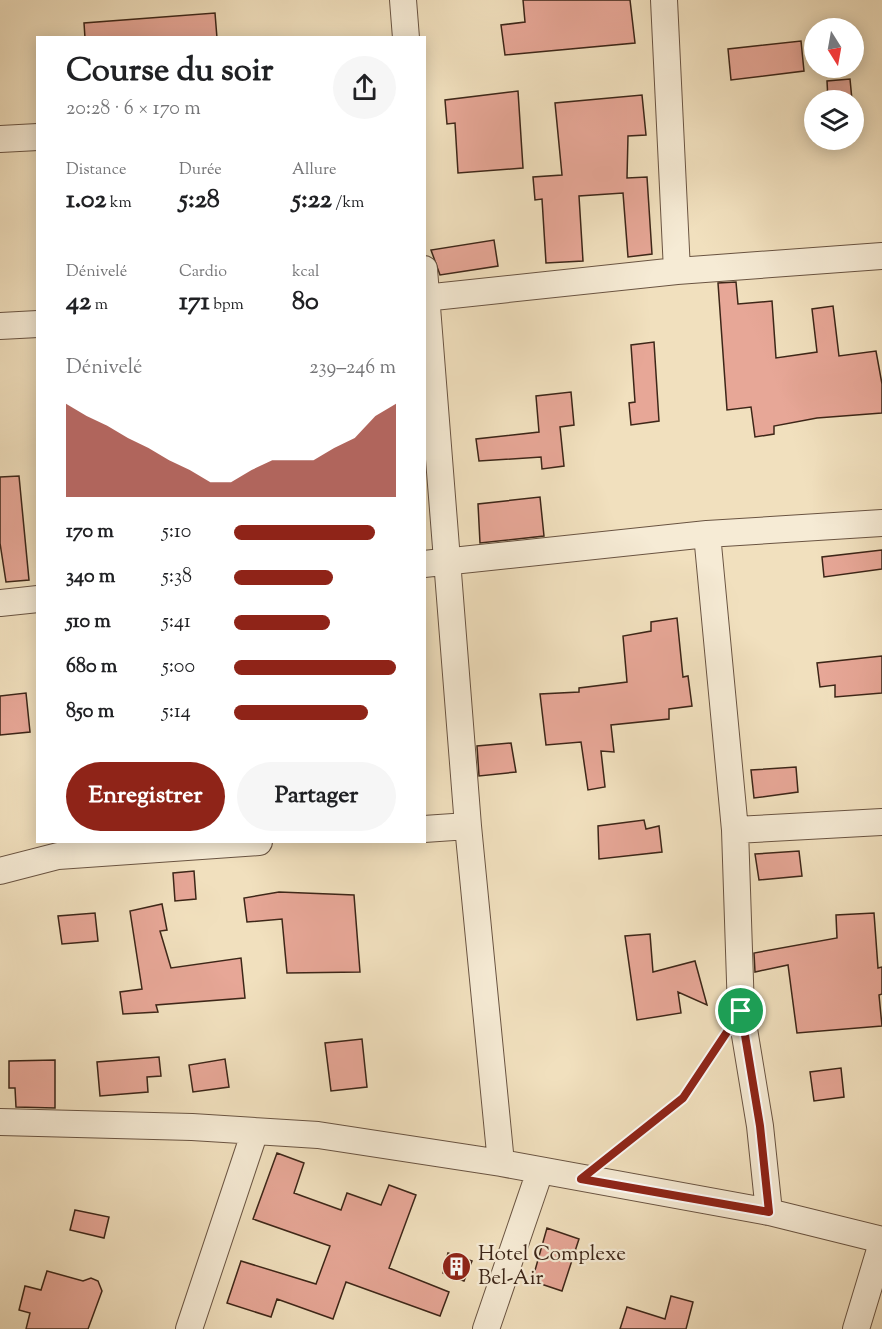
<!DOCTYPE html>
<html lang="fr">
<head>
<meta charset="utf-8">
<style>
	:root { --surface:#fff; --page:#f6f6f6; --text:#202124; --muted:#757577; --accent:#8f2418 }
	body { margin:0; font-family:"Sorts Mill Goudy",serif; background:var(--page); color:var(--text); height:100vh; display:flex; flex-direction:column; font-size:22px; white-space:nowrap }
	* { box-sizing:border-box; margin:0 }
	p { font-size:20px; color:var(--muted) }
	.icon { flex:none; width:33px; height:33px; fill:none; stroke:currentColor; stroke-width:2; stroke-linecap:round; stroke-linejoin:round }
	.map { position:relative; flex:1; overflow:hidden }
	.side { position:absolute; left:36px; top:36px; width:390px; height:807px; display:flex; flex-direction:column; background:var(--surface); border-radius:0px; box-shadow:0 3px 15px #0003 }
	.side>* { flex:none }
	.needle { width:39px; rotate:169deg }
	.buttons { position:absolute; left:804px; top:18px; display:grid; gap:12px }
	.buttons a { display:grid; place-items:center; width:60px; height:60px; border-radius:50%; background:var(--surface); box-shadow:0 3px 15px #0003; font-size:30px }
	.pin { position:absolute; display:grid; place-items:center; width:51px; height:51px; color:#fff; margin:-26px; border:3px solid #fff; border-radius:50%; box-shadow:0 2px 6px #0007 }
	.round { display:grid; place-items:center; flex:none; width:63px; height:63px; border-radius:32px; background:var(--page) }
	.headline { display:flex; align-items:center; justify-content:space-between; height:102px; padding:0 30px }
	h1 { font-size:33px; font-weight:800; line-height:45px }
	.metrics { display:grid; grid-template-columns:repeat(3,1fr); gap:9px; height:102px; padding:6px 30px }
	.metrics div { display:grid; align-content:center }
	.metrics b { font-size:26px; font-weight:800 }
	.metrics small { font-size:16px; font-weight:400 }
	.metrics p { font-size:16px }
	.chart { height:168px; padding:12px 30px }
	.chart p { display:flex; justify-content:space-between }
	.chart svg { width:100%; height:108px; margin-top:6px; fill:var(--accent); opacity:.7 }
	.cta { display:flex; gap:12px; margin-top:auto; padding:12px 30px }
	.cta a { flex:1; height:69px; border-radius:36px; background:var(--accent); color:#fff; font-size:24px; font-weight:800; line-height:69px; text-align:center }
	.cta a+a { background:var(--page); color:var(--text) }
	ul { padding:0 30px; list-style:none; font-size:20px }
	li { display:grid; grid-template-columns:96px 72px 1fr; align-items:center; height:45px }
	li i { height:15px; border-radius:8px; background:var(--accent) }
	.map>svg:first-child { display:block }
	.building { fill:#e7a797; stroke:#3d2618; stroke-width:1.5 }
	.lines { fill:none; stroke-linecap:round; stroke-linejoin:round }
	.street-casing { stroke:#6a5442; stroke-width:28 }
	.path { stroke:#3d2618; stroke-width:4; stroke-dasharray:1.5 3; stroke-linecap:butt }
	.street { stroke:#f6ebd5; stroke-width:26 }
	.route-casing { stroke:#fff; stroke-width:12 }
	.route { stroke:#8f2418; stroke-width:8 }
	.labels { text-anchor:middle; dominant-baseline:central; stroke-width:4.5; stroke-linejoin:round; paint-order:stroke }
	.poi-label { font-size:21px; fill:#3d2618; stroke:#f6ebd5; text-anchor:start }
</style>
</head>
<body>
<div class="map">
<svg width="882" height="1329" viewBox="0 0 882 1329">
	<rect width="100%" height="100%" fill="#f1e0be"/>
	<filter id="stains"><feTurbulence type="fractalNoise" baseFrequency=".00333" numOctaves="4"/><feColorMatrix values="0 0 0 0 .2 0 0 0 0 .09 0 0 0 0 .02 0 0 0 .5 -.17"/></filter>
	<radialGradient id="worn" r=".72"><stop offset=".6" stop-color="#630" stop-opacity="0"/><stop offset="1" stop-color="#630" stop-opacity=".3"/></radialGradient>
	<path class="building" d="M 523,0 L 630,0 L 635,43 L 505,55 L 501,25 L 525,22 Z
		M 215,13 L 217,38 L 85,38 L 84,23 Z
		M 801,41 L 804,71 L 731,80 L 728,49 Z
		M 850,79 L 852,100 L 828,100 L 827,81 Z
		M 518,91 L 523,168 L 458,173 L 455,123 L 447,124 L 445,100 Z
		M 642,95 L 646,135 L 628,136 L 627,178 L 647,177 L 652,254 L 628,257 L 623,193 L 579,196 L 583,261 L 546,263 L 542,199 L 535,200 L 533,177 L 562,175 L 555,103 Z
		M 494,240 L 498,266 L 440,275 L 431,250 Z
		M 736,282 L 738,304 L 772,301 L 776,358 L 817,352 L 812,309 L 833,306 L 839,356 L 876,351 L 882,384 L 882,413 L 817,418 L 774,426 L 774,434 L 755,437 L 751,407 L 727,410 L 718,283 Z
		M 654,342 L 659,421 L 631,425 L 629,403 L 635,402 L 631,345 Z
		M 571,392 L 574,425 L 560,427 L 564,466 L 542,469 L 541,457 L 479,461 L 476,439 L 539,432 L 536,396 Z
		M 19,476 L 29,580 L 6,582 L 0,543 L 0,477 Z
		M 540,497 L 544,536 L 480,543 L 478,504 Z
		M 882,550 L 882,569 L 824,577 L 822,557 Z
		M 677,618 L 683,677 L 688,676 L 692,706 L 669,709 L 669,719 L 611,725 L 614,752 L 601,751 L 605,787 L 588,790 L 581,742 L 546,745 L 540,694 L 579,692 L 579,688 L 627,682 L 623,636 L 651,631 L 651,622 Z
		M 882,656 L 882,693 L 835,697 L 835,685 L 820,687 L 817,663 Z
		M 26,693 L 30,732 L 0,735 L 0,696 Z
		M 511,743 L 516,772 L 479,776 L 477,746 Z
		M 796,767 L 798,792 L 754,798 L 751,770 Z
		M 644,820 L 646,829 L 659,826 L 662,852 L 599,859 L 598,826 Z
		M 799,851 L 802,876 L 759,880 L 755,854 Z
		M 194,871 L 196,899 L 175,901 L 173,873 Z
		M 279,892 L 354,895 L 360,972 L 287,973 L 282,919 L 247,922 L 244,898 Z
		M 162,904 L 167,930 L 160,931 L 171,968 L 241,958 L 245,998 L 156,1005 L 158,1012 L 123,1014 L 120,992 L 142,989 L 130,911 Z
		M 95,913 L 98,941 L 62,944 L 58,916 Z
		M 874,913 L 878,968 L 882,967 L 882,994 L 879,995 L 882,1026 L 797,1033 L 788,965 L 755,972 L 754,953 L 837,938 L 836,915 Z
		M 650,934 L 653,972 L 695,961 L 707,1005 L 678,992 L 681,1013 L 637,1020 L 625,936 Z
		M 362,1039 L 367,1087 L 331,1091 L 325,1043 Z
		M 159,1057 L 161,1076 L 147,1077 L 148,1092 L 100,1096 L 97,1062 Z
		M 225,1059 L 229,1087 L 193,1092 L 189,1065 Z
		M 55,1060 L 55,1108 L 16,1107 L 15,1088 L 9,1088 L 9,1061 Z
		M 841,1068 L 844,1097 L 814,1101 L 810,1072 Z
		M 277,1153 L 304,1163 L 294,1193 L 341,1210 L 347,1193 L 381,1205 L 389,1185 L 416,1195 L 389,1268 L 449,1292 L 440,1316 L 346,1282 L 333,1319 L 277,1299 L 271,1317 L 227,1303 L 241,1261 L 316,1284 L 330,1246 L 253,1219 Z
		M 75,1210 L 109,1217 L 104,1238 L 70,1230 Z
		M 547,1228 L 579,1239 L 562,1291 L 532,1281 Z
		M 448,1253 L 472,1261 L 464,1281 L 443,1273 Z
		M 47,1271 L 83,1281 L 91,1278 L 98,1281 L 102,1291 L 88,1329 L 26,1329 L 30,1313 L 19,1310 L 25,1286 L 41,1290 Z
		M 671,1296 L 693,1302 L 686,1329 L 620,1329 L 627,1307 L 665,1319 Z"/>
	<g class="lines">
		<defs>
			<path id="street" d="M 403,0 L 406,38
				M 664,0 L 677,271
				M 0,139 L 38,137
				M 424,269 L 468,826 L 501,1163
				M 424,298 L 677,271 L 882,256
				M 0,326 L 38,324
				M 707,534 L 735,830 L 741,1011 L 760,1126 L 769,1212
				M 424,564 L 707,534 L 882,523
				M 0,603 L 38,599
				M 424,829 L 468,826
				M 735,830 L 882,822
				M 0,871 L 58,856 L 259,842
				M 0,1122 L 192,1127 L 318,1135 L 501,1163 L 769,1212 L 882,1240
				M 189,1329 L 255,1131
				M 486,1329 L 540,1171
				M 856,1329 L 882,1243"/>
		</defs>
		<use href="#street" class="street-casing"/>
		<path class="path" d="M 609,1157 L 683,1098 L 721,1041"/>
		<use href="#street" class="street"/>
	</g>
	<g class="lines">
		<defs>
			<path id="route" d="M 741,1011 L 760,1126 L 769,1212 L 581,1179 L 683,1098 Z"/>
		</defs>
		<use href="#route" class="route-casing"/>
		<use href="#route" class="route"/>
	</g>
	<defs>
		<symbol id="building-disc" viewBox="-11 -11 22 22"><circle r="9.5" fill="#8f2418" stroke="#f6ebd5"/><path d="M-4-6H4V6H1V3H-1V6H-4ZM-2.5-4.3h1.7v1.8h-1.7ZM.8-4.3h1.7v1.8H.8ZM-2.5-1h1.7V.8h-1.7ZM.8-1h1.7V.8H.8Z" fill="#fff"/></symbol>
	</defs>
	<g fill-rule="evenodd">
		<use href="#building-disc" x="440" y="1250" width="33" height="33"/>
	</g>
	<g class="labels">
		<g class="poi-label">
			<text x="478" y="1255">Hotel Complexe<tspan x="478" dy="24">Bel-Air</tspan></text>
		</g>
	</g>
	<rect width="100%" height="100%" filter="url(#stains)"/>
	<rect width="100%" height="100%" fill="url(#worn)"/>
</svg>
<div class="buttons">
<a><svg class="needle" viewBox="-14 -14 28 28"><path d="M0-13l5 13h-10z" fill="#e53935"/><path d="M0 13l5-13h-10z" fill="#757577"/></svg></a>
<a><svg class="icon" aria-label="layers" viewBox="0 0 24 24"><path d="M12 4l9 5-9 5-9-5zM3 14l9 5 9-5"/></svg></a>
</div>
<div class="pin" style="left:741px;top:1011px;background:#1e9e55"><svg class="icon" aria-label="arrive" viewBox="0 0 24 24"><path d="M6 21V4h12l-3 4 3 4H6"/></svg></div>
<section class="side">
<div class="headline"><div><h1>Course du soir</h1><p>20:28 · 6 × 170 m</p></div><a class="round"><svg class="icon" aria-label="share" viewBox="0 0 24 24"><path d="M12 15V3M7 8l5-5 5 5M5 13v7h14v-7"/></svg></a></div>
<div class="metrics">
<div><p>Distance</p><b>1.02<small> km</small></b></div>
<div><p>Durée</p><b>5:28</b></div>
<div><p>Allure</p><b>5:22<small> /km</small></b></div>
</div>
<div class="metrics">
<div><p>Dénivelé</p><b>42<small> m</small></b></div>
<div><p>Cardio</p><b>171<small> bpm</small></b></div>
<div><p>kcal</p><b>80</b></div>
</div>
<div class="chart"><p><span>Dénivelé</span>239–246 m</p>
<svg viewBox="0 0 160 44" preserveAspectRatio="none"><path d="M0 44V6L10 11L20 15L30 20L40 24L50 29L60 33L70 38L80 38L90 33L100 29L110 29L120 29L130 24L140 20L150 11L160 6V44z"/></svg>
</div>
<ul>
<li><b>170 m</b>5:10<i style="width:87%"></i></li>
<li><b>340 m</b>5:38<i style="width:61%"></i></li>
<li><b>510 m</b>5:41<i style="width:59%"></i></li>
<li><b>680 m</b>5:00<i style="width:100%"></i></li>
<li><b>850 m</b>5:14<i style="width:83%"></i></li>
</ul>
<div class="cta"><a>Enregistrer</a><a>Partager</a></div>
</section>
</div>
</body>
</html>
